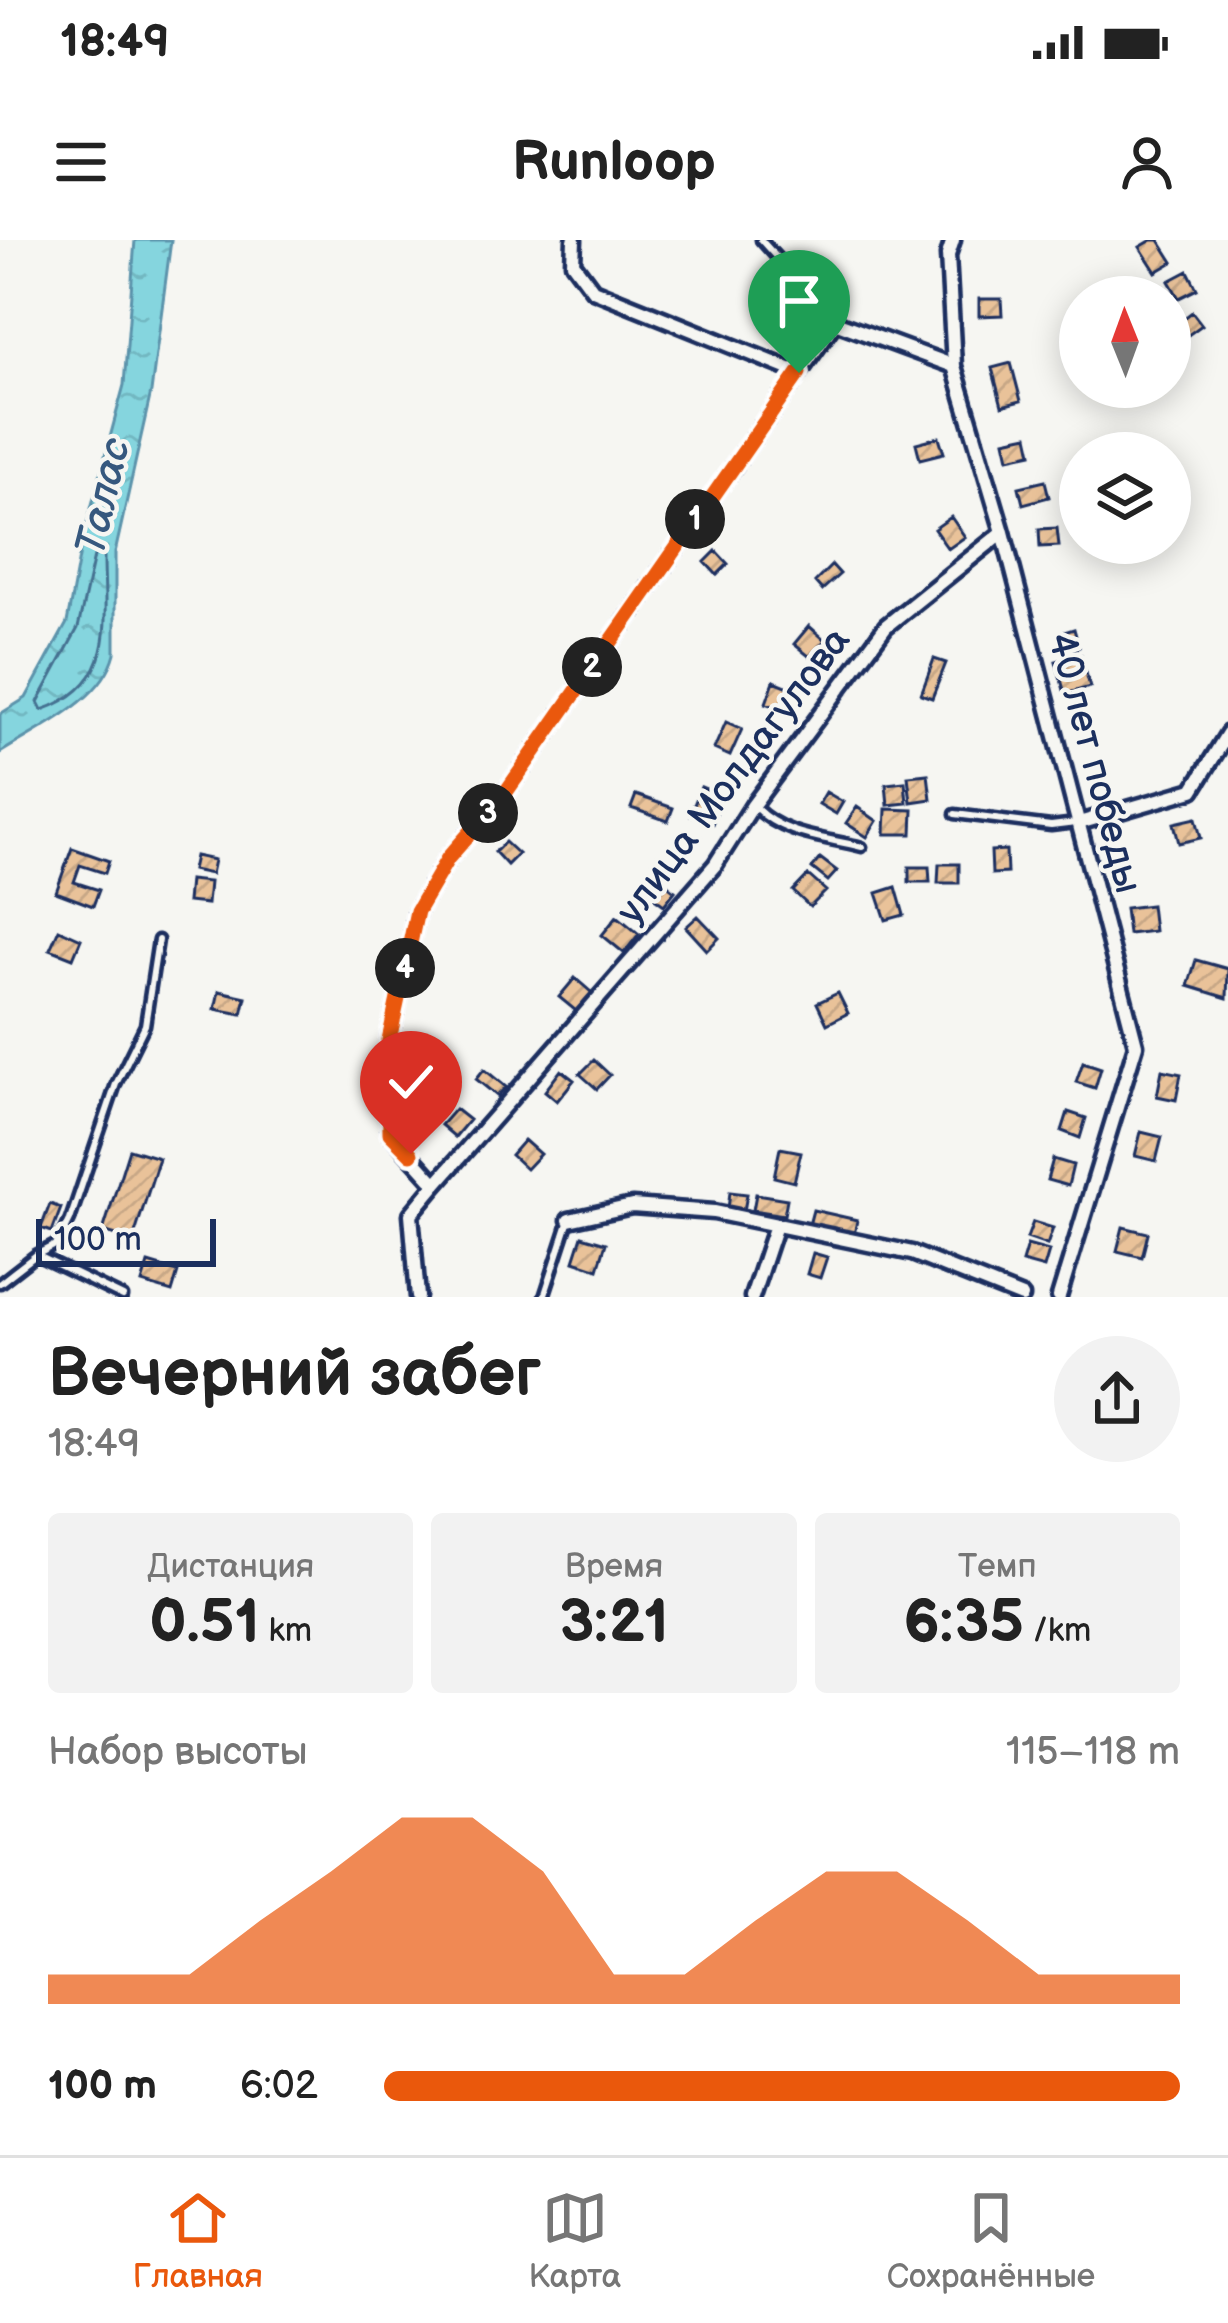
<!DOCTYPE html>
<html lang="ru">
<head>
<meta charset="utf-8">
<style>
	:root { --surface:#fff; --page:#f2f2f2; --text:#222; --muted:#767676; --line:#e0e0e0; --accent:#ea580c }
	body { margin:0; font-family:"Balsamiq Sans",sans-serif; background:var(--page); color:var(--text); height:100vh; display:flex; flex-direction:column; font-size:45px; white-space:nowrap }
	* { box-sizing:border-box; margin:0 }
	p { font-size:39px; color:var(--muted) }
	.icon { flex:none; width:66px; height:66px; fill:none; stroke:currentColor; stroke-width:2; stroke-linecap:round; stroke-linejoin:round }
	.map { position:relative; height:1057px; overflow:hidden }
	.sheet { display:flex; flex-direction:column; background:var(--surface); flex:1 }
	.sheet>* { flex:none }
	.needle { width:78px; rotate:359deg }
	.controls { position:absolute; left:1059px; top:36px; display:grid; gap:24px }
	.controls a { display:grid; place-items:center; width:132px; height:132px; border-radius:50%; background:var(--surface); box-shadow:0 6px 30px #0003; font-size:60px }
	.scale { position:absolute; left:36px; bottom:30px; width:180px; box-sizing:border-box; padding-left:12px; border:6px solid #1b2f5e; border-top:0; font-size:33px; line-height:42px; white-space:nowrap; color:#1b2f5e; -webkit-text-stroke:9px #f6f6f2; paint-order:stroke }
	.pin { position:absolute; display:grid; place-items:center; width:102px; height:102px; color:#fff; margin:-123px -51px; border-radius:50% 50% 50% 0; rotate:-45deg; box-shadow:0 0 12px #0007 }
	.pin .icon { rotate:45deg }
	.km { position:absolute; width:60px; height:60px; margin:-30px; border-radius:50%; background:#222; color:#fff; font-size:33px; line-height:60px; text-align:center }
	.round { display:grid; place-items:center; flex:none; width:126px; height:126px; border-radius:63px; background:var(--page) }
	.overview { display:flex; align-items:center; justify-content:space-between; height:204px; padding:0 48px }
	h1 { font-size:66px; font-weight:600; line-height:90px }
	.stats { display:grid; grid-template-columns:repeat(3,1fr); gap:18px; height:204px; padding:12px 48px }
	.stats div { display:grid; align-content:center; border-radius:12px; background:var(--page); text-align:center }
	.stats b { font-size:60px; font-weight:600 }
	.stats small { font-size:33px; font-weight:400 }
	.stats p { font-size:33px }
	.chart { height:336px; padding:24px 48px }
	.chart p { display:flex; justify-content:space-between }
	.chart svg { width:100%; height:216px; margin-top:12px; fill:var(--accent); opacity:.7 }
	ul { padding:0 48px; list-style:none; font-size:39px }
	li { display:grid; grid-template-columns:192px 144px 1fr; align-items:center; height:90px }
	li i { height:30px; border-radius:15px; background:var(--accent) }
	.status { display:flex; justify-content:space-between; align-items:center; height:84px; padding:0 60px; background:var(--surface); direction:ltr }
	.status svg { height:33px; fill:currentColor }
	header { display:flex; justify-content:space-between; align-items:center; height:156px; padding:0 48px; background:var(--surface); font-size:54px; font-weight:600 }
	.menu { display:flex; justify-content:space-around; align-items:center; height:168px; border-top:3px solid var(--line); background:var(--surface); font-size:33px; color:var(--muted) }
	.menu a { display:grid; justify-items:center; gap:6px }
	.menu .active { color:var(--accent) }
	.map>svg:first-child { display:block }
	.water { fill:url(#water-ripples); stroke:#5b93ab; stroke-width:3 }
	.lines { fill:none; stroke-linecap:round; stroke-linejoin:round }
	.shore { stroke:#457191; stroke-width:3 }
	.building { fill:url(#building-hatch); stroke:#1b2f5e; stroke-width:3 }
	.service-casing { stroke:#1b2f5e; stroke-width:15 }
	.minor-casing { stroke:#1b2f5e; stroke-width:21 }
	.service { stroke:#f6f6f2; stroke-width:6 }
	.minor { stroke:#f6f6f2; stroke-width:12 }
	.route-casing { stroke:#fff; stroke-width:24 }
	.route { stroke:#ea580c; stroke-width:15 }
	.labels { text-anchor:middle; dominant-baseline:central; stroke-width:9; stroke-linejoin:round; paint-order:stroke }
	.street-label { font-size:39px; fill:#1b2f5e; stroke:#f6f6f2 }
	.water-label { font-size:42px; font-style:italic; fill:#36587e; stroke:#f6f6f2 }
</style>
</head>
<body>
<div class="status"><b>18:49</b><svg viewBox="0 0 49 12"><path d="M0 12V9h3v3zM5 12V6h3v6zM10 12V3h3v9zM15 12V0h3v12zM26 1h20v11H26zM47 4h2v5h-2z"/></svg></div>
<header><svg class="icon" aria-label="menu" viewBox="0 0 24 24"><path d="M4 6h16M4 12h16M4 18h16"/></svg>Runloop<svg class="icon" aria-label="person" viewBox="0 0 24 24"><circle cx="12" cy="8" r="4"/><path d="M4 21q1-7 8-7t8 7"/></svg></header>
<div class="map">
<svg width="1228" height="1057" viewBox="0 0 1228 1057">
	<defs>
		<pattern id="water-ripples" width="26" height="14" patternUnits="userSpaceOnUse" patternTransform="scale(3)"><rect width="26" height="14" fill="#85d5de"/><path d="M2 4q2-2 4 0t4 0M15 11q2-2 4 0t4 0" fill="none" stroke="#72b7c1"/></pattern>
		<pattern id="building-hatch" width="6" height="6" patternUnits="userSpaceOnUse" patternTransform="scale(3)"><rect width="6" height="6" fill="#e9c299"/><path d="M-1 1l2-2M0 6l6-6M5 7l2-2" fill="none" stroke="#c7a786"/></pattern>
	</defs>
	<rect width="100%" height="100%" fill="#f6f6f2"/>
	<filter id="ink" filterUnits="userSpaceOnUse"><feTurbulence type="fractalNoise" baseFrequency=".00833" numOctaves="2"/><feDisplacementMap in="SourceGraphic" scale="24" xChannelSelector="R" yChannelSelector="G"/><feConvolveMatrix kernelMatrix="1 2 1 2 8 2 1 2 1" color-interpolation-filters="sRGB"/></filter>
	<g filter="url(#ink)">
		<path class="water" d="M 135,0 L 171,0 L 151,152 L 115,313 L 115,413 C 103,461 39,488 0,513 L 0,474 L 26,458 L 67,383 L 81,306 L 124,145 Z"/>
		<g class="lines">
			<path class="shore" d="M 95,312 L 104,317 C 104,382 119,443 42,470 L 38,462 L 78,388 Z"/>
		</g>
		<path class="building" d="M 1152,0 L 1159,0 L 1173,22 L 1156,32 L 1140,7 Z
			M 1188,31 L 1197,49 L 1179,58 L 1169,41 Z
			M 979,59 L 1001,59 L 1002,75 L 979,76 Z
			M 1192,72 L 1202,85 L 1184,98 L 1175,85 Z
			M 1011,123 L 1021,161 L 1002,166 L 992,128 Z
			M 1028,195 L 1032,213 L 1009,218 L 1005,200 Z
			M 939,197 L 944,213 L 920,219 L 916,203 Z
			M 1045,241 L 1049,257 L 1023,264 L 1019,247 Z
			M 951,277 L 965,297 L 948,309 L 934,289 Z
			M 1057,288 L 1059,306 L 1040,307 L 1039,289 Z
			M 716,311 L 728,324 L 717,335 L 705,322 Z
			M 832,325 L 840,334 L 822,350 L 815,342 Z
			M 809,386 L 825,400 L 810,417 L 794,404 Z
			M 1074,389 L 1079,407 L 1063,412 L 1058,394 Z
			M 1081,415 L 1090,447 L 1065,454 L 1056,421 Z
			M 934,419 L 946,423 L 932,458 L 921,454 Z
			M 774,441 L 794,449 L 786,470 L 766,463 Z
			M 726,482 L 742,489 L 730,516 L 714,509 Z
			M 928,534 L 931,559 L 911,562 L 908,536 Z
			M 905,542 L 907,563 L 888,565 L 886,544 Z
			M 701,547 L 723,556 L 712,584 L 690,575 Z
			M 826,552 L 843,562 L 836,574 L 819,564 Z
			M 636,555 L 673,568 L 668,581 L 631,568 Z
			M 857,567 L 877,581 L 867,597 L 846,583 Z
			M 886,569 L 913,570 L 912,594 L 885,594 Z
			M 1196,578 L 1201,598 L 1179,603 L 1174,583 Z
			M 505,602 L 518,614 L 507,625 L 495,612 Z
			M 72,608 L 109,621 L 105,633 L 80,625 L 74,642 L 99,650 L 93,666 L 56,652 Z
			M 1006,610 L 1007,633 L 992,634 L 991,611 Z
			M 195,616 L 214,620 L 211,634 L 192,630 Z
			M 820,618 L 837,631 L 828,641 L 812,628 Z
			M 939,624 L 959,624 L 959,643 L 938,643 Z
			M 909,627 L 929,627 L 930,642 L 909,642 Z
			M 808,635 L 826,651 L 810,667 L 793,651 Z
			M 189,640 L 209,642 L 207,664 L 187,662 Z
			M 665,643 L 675,651 L 664,665 L 653,657 Z
			M 896,647 L 904,675 L 886,680 L 877,653 Z
			M 1151,665 L 1154,691 L 1128,694 L 1125,668 Z
			M 617,676 L 639,694 L 624,713 L 602,695 Z
			M 698,676 L 719,698 L 707,710 L 686,687 Z
			M 59,689 L 81,699 L 73,718 L 50,709 Z
			M 1196,720 L 1228,729 L 1227,758 L 1188,746 Z
			M 575,738 L 592,753 L 576,771 L 559,757 Z
			M 219,751 L 246,757 L 242,774 L 215,769 Z
			M 838,753 L 848,773 L 827,784 L 817,763 Z
			M 594,820 L 610,835 L 597,849 L 580,834 Z
			M 1083,822 L 1101,828 L 1095,848 L 1076,842 Z
			M 484,829 L 506,847 L 497,856 L 476,839 Z
			M 561,830 L 574,840 L 557,861 L 545,851 Z
			M 1162,830 L 1181,834 L 1176,860 L 1157,856 Z
			M 455,869 L 469,880 L 455,897 L 441,885 Z
			M 1068,872 L 1086,878 L 1080,898 L 1062,891 Z
			M 1141,892 L 1162,897 L 1156,921 L 1135,916 Z
			M 524,900 L 540,914 L 526,929 L 511,915 Z
			M 780,908 L 801,912 L 794,942 L 774,937 Z
			M 129,909 L 159,918 L 133,1000 L 103,991 Z
			M 1053,919 L 1073,925 L 1068,946 L 1047,940 Z
			M 730,952 L 747,954 L 744,971 L 728,969 Z
			M 756,954 L 787,959 L 784,975 L 753,970 Z
			M 50,964 L 61,968 L 52,992 L 41,988 Z
			M 813,970 L 857,980 L 854,995 L 809,985 Z
			M 1033,982 L 1053,988 L 1047,1005 L 1027,998 Z
			M 1123,987 L 1148,993 L 1142,1017 L 1117,1011 Z
			M 582,996 L 606,1003 L 598,1029 L 574,1021 Z
			M 1027,1005 L 1049,1011 L 1044,1028 L 1022,1022 Z
			M 813,1013 L 827,1017 L 820,1038 L 807,1034 Z
			M 148,1023 L 178,1032 L 172,1052 L 142,1043 Z"/>
		<g class="lines">
			<defs>
				<path id="service" d="M 761,0 L 835,82
					M 756,568 C 784,596 823,597 862,607
					M 955,574 L 1051,586 L 1076,583
					M 36,1015 L 59,1003 L 70,980 L 116,844 L 145,785 L 158,700
					M 0,1043 L 36,1015 L 123,1057
					M 544,1057 L 569,980"/>
				<path id="minor" d="M 574,0 L 573,23 L 593,50 L 799,133
					M 953,0 L 948,15 L 954,126 L 1003,292 L 1136,805 L 1059,1057
					M 1079,583 L 1193,550 L 1228,493
					M 436,944 L 715,625 L 753,565 L 886,386 L 1003,292
					M 569,980 L 632,966 L 714,972 L 912,1013 L 1022,1057
					M 418,1057 L 411,974 L 436,944 L 390,893 L 389,800 L 417,671 L 448,618 L 506,552 L 835,82 L 954,126
					M 752,1057 L 776,985"/>
			</defs>
			<use href="#service" class="service-casing"/>
			<use href="#minor" class="minor-casing"/>
			<use href="#service" class="service"/>
			<use href="#minor" class="minor"/>
		</g>
	</g>
	<g class="lines" filter="url(#ink)">
		<defs>
			<path id="route" d="M 411,914 L 390,893 L 389,800 L 417,671 L 448,618 L 506,552 L 799,133"/>
		</defs>
		<use href="#route" class="route-casing"/>
		<use href="#route" class="route"/>
	</g>
	<g class="labels">
		<g class="street-label">
			<text transform="translate(1094 523) rotate(75)">40 лет победы</text>
			<text transform="translate(734 536) rotate(-53)">улица Молдагулова</text>
		</g>
		<g class="water-label">
			<text transform="translate(104 257) rotate(-77)">Талас</text>
		</g>
	</g>
</svg>
<div class="controls">
<a><svg class="needle" viewBox="-14 -14 28 28"><path d="M0-13l5 13h-10z" fill="#e53935"/><path d="M0 13l5-13h-10z" fill="#767676"/></svg></a>
<a><svg class="icon" aria-label="layers" viewBox="0 0 24 24"><path d="M12 4l9 5-9 5-9-5zM3 14l9 5 9-5"/></svg></a>
</div>
<div class="scale">100 m</div>
<div class="pin" style="left:799px;top:133px;background:#1e9e55"><svg class="icon" aria-label="arrive" viewBox="0 0 24 24"><path d="M6 21V4h12l-3 4 3 4H6"/></svg></div>
<div class="pin" style="left:411px;top:914px;background:#d93025"><svg class="icon" aria-label="check" viewBox="0 0 24 24"><path d="M5 12l5 5 9-10"/></svg></div>
<b class="km" style="left:695px;top:279px">1</b>
<b class="km" style="left:592px;top:427px">2</b>
<b class="km" style="left:488px;top:573px">3</b>
<b class="km" style="left:405px;top:728px">4</b>
</div>
<section class="sheet">
<div class="overview"><div><h1>Вечерний забег</h1><p>18:49</p></div><a class="round"><svg class="icon" aria-label="share" viewBox="0 0 24 24"><path d="M12 15V3M7 8l5-5 5 5M5 13v7h14v-7"/></svg></a></div>
<div class="stats">
<div><p>Дистанция</p><b>0.51<small> km</small></b></div>
<div><p>Время</p><b>3:21</b></div>
<div><p>Темп</p><b>6:35<small> /km</small></b></div>
</div>
<div class="chart"><p><span>Набор высоты</span>115–118 m</p>
<svg viewBox="0 0 160 44" preserveAspectRatio="none"><path d="M0 44V38L10 38L20 38L30 27L40 17L50 6L60 6L70 17L80 38L90 38L100 27L110 17L120 17L130 27L140 38L150 38L160 38V44z"/></svg>
</div>
<ul>
<li><b>100 m</b>6:02<i style="width:100%"></i></li>
</ul>
</section>
<nav class="menu">
<a class="active"><svg class="icon" aria-label="home" viewBox="0 0 24 24"><path d="M3 11l9-7 9 7M6 9v11h12V9"/></svg>Главная</a>
<a><svg class="icon" aria-label="map" viewBox="0 0 24 24"><path d="M3 6l6-2 6 2 6-2v14l-6 2-6-2-6 2zM9 4v14M15 6v14"/></svg>Карта</a>
<a><svg class="icon" aria-label="saved" viewBox="0 0 24 24"><path d="M7 4h10v16l-5-4-5 4z"/></svg>Сохранённые</a>
</nav>
</body>
</html>
